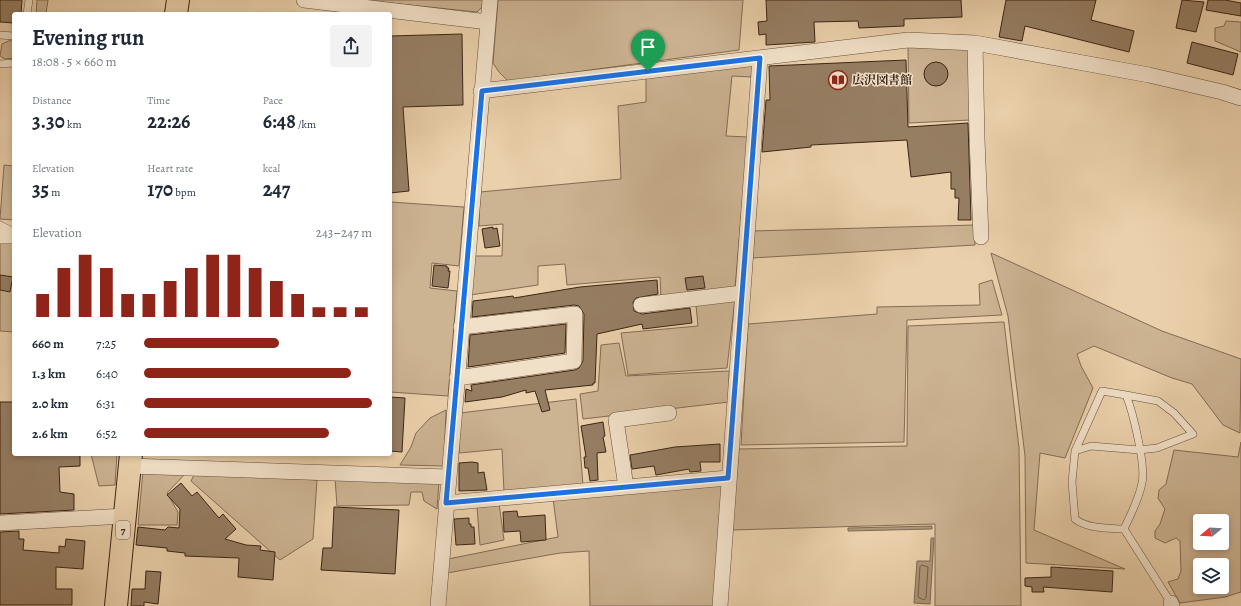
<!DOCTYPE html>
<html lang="en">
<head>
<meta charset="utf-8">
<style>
	:root { --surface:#fff; --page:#f2f2f3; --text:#1f2937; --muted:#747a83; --accent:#8f2418 }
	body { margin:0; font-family:Alegreya,"Noto Serif JP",serif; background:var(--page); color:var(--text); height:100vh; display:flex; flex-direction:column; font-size:15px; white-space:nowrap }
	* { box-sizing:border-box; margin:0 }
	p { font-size:13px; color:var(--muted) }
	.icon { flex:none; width:22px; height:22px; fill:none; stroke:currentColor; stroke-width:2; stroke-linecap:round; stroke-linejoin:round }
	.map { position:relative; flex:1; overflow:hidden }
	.side { position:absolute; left:12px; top:12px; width:380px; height:444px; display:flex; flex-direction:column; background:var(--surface); border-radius:4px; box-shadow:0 2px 6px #0003 }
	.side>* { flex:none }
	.needle { width:26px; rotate:252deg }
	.controls { position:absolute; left:1193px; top:514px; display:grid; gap:8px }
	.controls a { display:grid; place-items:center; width:36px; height:36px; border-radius:4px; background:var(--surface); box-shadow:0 2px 6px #0003; font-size:20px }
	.pin { position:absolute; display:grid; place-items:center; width:34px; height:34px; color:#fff; margin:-41px -17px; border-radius:50% 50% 50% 0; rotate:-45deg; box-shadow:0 0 4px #0007 }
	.pin .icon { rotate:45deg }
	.round { display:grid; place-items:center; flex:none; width:42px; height:42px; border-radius:4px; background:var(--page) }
	.summary { display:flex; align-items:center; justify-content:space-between; height:68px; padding:0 20px }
	h1 { font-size:22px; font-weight:600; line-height:30px }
	.figures { display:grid; grid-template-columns:repeat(3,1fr); gap:6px; height:68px; padding:4px 20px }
	.figures div { display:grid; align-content:center }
	.figures b { font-size:20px; font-weight:600 }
	.figures small { font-size:11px; font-weight:400 }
	.figures p { font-size:11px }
	.chart { height:112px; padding:8px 20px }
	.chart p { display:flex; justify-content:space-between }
	.chart svg { width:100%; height:72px; margin-top:4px; stroke:var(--accent); stroke-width:6 }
	ul { padding:0 20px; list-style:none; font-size:13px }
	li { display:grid; grid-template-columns:64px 48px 1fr; align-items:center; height:30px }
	li i { height:10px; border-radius:5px; background:var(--accent) }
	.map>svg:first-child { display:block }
	.green { fill:#ccb392; stroke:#846c54; fill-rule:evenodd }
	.water { fill:#ae9678; stroke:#806950 }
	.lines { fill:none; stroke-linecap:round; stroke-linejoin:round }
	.shore { stroke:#745e46; stroke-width:1 }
	.building { fill:#967e63; stroke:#3b2515 }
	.service-casing { stroke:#67503a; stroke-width:8 }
	.minor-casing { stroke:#67503a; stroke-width:16 }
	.primary-casing { stroke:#3b2515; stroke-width:24 }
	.service { stroke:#f1e0c8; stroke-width:7 }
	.minor { stroke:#f1e0c8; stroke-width:15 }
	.primary { stroke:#ead0ab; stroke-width:22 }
	.route-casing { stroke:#fff; stroke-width:8 }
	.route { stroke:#1a73e8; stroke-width:5 }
	.labels { text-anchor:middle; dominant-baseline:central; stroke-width:3; stroke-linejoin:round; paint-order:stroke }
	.shield { fill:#f1e0c8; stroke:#725d4b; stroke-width:1 }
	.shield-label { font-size:11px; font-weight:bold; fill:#3b2515 }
	.poi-label { font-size:12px; font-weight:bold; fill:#3b2515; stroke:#f1e0c8; text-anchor:start }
</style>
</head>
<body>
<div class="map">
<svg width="1241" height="606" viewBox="0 0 1241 606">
	<rect width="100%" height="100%" fill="#ead0ab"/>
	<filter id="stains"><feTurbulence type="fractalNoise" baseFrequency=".005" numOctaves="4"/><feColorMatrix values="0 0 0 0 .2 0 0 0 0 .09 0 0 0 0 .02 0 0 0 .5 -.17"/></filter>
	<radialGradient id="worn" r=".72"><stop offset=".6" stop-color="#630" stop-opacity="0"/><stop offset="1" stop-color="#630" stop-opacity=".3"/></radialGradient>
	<path class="green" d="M 37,0 L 48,0 L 46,14 L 36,14 Z
		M 360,0 L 484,0 L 483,6 L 477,12 Z
		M 498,0 L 743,0 L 739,50 L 508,81 L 499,72 L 493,63 Z
		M 1226,21 L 1241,22 L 1241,52 L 1215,41 L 1215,28 L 1224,26 Z
		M 11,40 L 14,41 L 14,58 L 5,59 L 0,56 L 2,44 Z
		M 908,47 L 970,49 L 970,120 L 909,123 Z
		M 753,63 L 751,77 L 732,76 L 726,136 L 748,137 L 735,288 L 661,298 L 660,277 L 567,285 L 565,264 L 538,266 L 538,285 L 470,295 L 473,256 L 502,256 L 503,224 L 479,226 L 480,192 L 621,179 L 618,106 L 646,102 L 646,77 Z
		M 4,165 L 13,166 L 14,220 L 0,219 Z
		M 390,202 L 464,207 L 459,266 L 432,263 L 430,288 L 457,291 L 448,396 L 390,392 Z
		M 975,225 L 975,245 L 752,258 L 752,231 Z
		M 0,242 L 14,242 L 14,332 L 0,331 Z
		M 991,253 L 1162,331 L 1241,359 L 1240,433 L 1223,425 L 1192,384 L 1172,378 L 1094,346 L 1077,354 L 1081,366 L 1093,388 L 1065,458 L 1040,453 L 1034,530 L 1125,569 L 1026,563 L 1025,456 L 1008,316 Z
		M 992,280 L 1002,315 L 907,320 L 904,442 L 741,445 L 748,324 L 877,314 L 877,307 L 980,305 L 979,284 Z
		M 735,299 L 727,368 L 628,375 L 621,333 L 698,326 L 696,305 Z
		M 1004,322 L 1019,448 L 1021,606 L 935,606 L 935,524 L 732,530 L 739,449 L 907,446 L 908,326 Z
		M 619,343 L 626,376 L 729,371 L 729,402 L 583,419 L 580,394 L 598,391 L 601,345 Z
		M 576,399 L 583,485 L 504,492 L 502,449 L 459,453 L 460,413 Z
		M 446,410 L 444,466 L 400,465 L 411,447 L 416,433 L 430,418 Z
		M 1241,442 L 1241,592 L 1225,597 L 1180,603 L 1168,582 L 1178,579 L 1181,571 L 1180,541 L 1176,538 L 1165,543 L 1155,538 L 1155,531 L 1160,524 L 1165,509 L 1158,498 L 1159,490 L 1166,484 L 1174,450 L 1238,457 ZM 1200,521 L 1222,521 L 1222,543 L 1200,543 ZM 1200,565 L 1222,565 L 1222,587 L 1200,587 Z
		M 91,454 L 117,454 L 115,485 L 99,486 Z
		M 143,471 L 187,472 L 167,493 L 178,512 L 177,525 L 138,525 Z
		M 195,473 L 317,480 L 313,539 L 280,560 L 191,481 Z
		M 335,478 L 439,482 L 437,509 L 424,501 L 422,492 L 411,492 L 409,505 L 337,506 Z
		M 723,483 L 713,606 L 590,606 L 589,551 L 560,553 L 447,573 L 448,559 L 558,537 L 553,498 Z
		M 499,503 L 504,540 L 480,545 L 477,507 Z"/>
	<path class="water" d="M 932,526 L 932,529 L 848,531 L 848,528 Z
		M 931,538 L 934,538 L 930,604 L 914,603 L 917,561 L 930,561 Z"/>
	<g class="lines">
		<path class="shore" d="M 922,565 L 928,567 L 926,598 L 924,600 L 918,597 L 920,567 Z"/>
	</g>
	<path class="building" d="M 0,0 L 22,0 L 21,14 L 14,14 L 14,23 L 0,22 Z
		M 766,0 L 961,0 L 962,17 L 904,19 L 904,26 L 859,28 L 858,21 L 814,22 L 815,42 L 766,45 L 766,34 L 759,35 L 758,22 L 767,21 Z
		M 1006,0 L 1096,0 L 1091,20 L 1134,31 L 1129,52 L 1025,26 L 1022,41 L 999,37 Z
		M 1182,0 L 1204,2 L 1196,32 L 1176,28 Z
		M 1208,0 L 1225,0 L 1241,3 L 1241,16 L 1206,10 Z
		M 462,34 L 463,105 L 403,107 L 409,191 L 390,193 L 390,36 Z
		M 1192,42 L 1238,54 L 1233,75 L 1187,63 Z
		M 906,60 L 908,127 L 968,123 L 971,220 L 958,220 L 959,198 L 955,198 L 955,189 L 951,189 L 951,172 L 911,177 L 907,140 L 811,145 L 811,147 L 762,152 L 766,100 L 770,100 L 769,66 Z
		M924 74a12 12 0 1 1 24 0a12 12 0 1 1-24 0Z
		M 493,227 L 493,229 L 497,228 L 500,246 L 485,248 L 482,229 Z
		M 434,265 L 447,266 L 447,268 L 449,268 L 448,271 L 450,271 L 448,288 L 432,286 Z
		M 0,275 L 13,277 L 10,292 L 0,290 Z
		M 703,276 L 705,288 L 687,290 L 685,278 Z
		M 657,280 L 658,294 L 636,298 L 633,302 L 634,311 L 642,314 L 690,308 L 692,323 L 643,329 L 642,324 L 597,334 L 595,383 L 593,383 L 593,385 L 545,390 L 550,410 L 542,412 L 535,391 L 526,393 L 526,390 L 502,397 L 465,402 L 466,389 L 472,391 L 471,385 L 575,370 L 579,368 L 583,361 L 584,314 L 579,306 L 574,305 L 472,317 L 473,301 L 513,296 L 514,298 L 580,287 Z
		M 566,324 L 565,353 L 468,367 L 470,335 Z
		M 390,397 L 405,398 L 402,452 L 390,451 Z
		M 0,402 L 14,402 L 14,454 L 80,454 L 80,466 L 59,467 L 60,492 L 74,494 L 74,510 L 0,514 Z
		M 603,422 L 605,436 L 603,437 L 606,452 L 597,453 L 598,480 L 590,481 L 588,468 L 585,468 L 584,457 L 586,457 L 581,426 Z
		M 720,444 L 720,462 L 700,462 L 701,471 L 690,472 L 689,469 L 656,475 L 654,466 L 632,469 L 630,455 L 675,447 Z
		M 472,462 L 478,463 L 478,473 L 484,472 L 487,490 L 459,491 L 459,463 Z
		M 181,483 L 192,496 L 197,492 L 219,518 L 223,514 L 236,529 L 225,539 L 246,545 L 261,546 L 260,550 L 275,552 L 273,580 L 238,577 L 239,558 L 185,556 L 185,553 L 167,551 L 167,548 L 136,545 L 138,527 L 165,530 L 168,527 L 179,528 L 180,509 L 167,495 Z
		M 334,507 L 399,510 L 395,574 L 321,570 L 323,548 L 332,548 Z
		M 517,511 L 518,517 L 545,515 L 546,540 L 521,542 L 520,531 L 504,532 L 503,512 Z
		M 469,518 L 469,524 L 471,524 L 471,527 L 474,527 L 475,544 L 456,545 L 454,519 Z
		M 19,531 L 19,539 L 24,539 L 23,550 L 59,553 L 59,546 L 65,547 L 66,539 L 85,541 L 83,569 L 56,567 L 56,589 L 72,589 L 72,605 L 0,605 L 0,532 Z
		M 1051,567 L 1113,571 L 1112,592 L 1043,587 L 1044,592 L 1032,592 L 1032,587 L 1025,586 L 1025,578 L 1051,577 Z
		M 146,571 L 161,572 L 158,604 L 144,602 L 144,606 L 131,606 L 132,589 L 145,589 Z"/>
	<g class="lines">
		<defs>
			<path id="service" d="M 27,14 L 29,0
				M 0,35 L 14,36
				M 0,64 L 14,63
				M 0,225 L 14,232
				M 1075,451 L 1091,446 L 1139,450 L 1157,448 L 1193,434 L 1174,413 L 1158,401 L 1126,395
				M 1124,529 C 1131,514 1139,499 1142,483 C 1146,466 1133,412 1126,395 L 1102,391 L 1075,451 L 1072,482 L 1075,519 C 1088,529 1107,528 1124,529 L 1171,603"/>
			<path id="minor" d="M 304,0 L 488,22
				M 975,43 L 977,139 L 981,237
				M 481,91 L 908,40 L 975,43 L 1149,75 L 1222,92 L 1241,98
				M 0,236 L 14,236
				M 641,305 L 742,293
				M 457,378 L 574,361 L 575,314 L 461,327
				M 130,466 L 448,477
				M 626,487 L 616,420 L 669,413
				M 446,503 L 728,478
				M 0,523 L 125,516
				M 1171,603 L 1172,606
				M 438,606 L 490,0
				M 720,606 L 760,58"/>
			<path id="primary" d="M 176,14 L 178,0
				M 116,606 L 131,454"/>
		</defs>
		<use href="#service" class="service-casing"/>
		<use href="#minor" class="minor-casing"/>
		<use href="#primary" class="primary-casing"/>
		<use href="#service" class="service"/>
		<use href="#minor" class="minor"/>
		<use href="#primary" class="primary"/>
	</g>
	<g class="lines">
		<defs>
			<path id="route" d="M 760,58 L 728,478 L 446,503 L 482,91 Z"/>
		</defs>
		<use href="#route" class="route-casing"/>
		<use href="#route" class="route"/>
	</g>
	<defs>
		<symbol id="library-ring" viewBox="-11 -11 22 22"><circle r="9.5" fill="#f1e0c8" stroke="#8f2418" stroke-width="1.5"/><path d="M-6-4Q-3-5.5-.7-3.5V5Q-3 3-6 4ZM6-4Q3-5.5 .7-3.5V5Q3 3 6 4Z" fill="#8f2418"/></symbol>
	</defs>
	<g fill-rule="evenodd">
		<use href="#library-ring" x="827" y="69" width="22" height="22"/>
	</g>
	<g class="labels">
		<rect class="shield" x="116" y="521" width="14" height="18" rx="3"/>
		<g class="shield-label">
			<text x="123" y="530">7</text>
		</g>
		<g class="poi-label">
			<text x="852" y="80">広沢図書館</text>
		</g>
	</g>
	<rect width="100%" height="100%" filter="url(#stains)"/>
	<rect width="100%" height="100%" fill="url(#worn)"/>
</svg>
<div class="controls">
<a><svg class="needle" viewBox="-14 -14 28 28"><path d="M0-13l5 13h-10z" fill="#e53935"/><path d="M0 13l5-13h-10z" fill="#747a83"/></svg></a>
<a><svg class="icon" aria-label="layers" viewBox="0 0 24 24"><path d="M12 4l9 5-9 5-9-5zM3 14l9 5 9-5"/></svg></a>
</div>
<div class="pin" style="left:648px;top:71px;background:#1e9e55"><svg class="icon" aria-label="arrive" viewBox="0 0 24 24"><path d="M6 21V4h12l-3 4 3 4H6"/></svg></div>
<section class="side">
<div class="summary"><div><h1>Evening run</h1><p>18:08 · 5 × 660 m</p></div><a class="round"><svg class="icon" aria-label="share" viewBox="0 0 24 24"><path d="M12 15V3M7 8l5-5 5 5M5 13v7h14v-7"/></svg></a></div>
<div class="figures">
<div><p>Distance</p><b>3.30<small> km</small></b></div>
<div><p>Time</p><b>22:26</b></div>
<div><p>Pace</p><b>6:48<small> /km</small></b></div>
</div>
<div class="figures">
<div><p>Elevation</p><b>35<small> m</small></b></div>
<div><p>Heart rate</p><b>170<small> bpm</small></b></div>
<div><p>kcal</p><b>247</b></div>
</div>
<div class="chart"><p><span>Elevation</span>243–247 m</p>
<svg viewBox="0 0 160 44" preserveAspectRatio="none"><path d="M5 44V30M15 44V14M25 44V6M35 44V14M45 44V30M55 44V30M65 44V22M75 44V14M85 44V6M95 44V6M105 44V14M115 44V22M125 44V30M135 44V38M145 44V38M155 44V38"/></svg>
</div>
<ul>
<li><b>660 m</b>7:25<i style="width:59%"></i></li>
<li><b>1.3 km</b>6:40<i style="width:91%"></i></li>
<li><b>2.0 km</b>6:31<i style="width:100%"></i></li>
<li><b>2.6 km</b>6:52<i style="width:81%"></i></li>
</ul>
</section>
</div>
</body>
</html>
